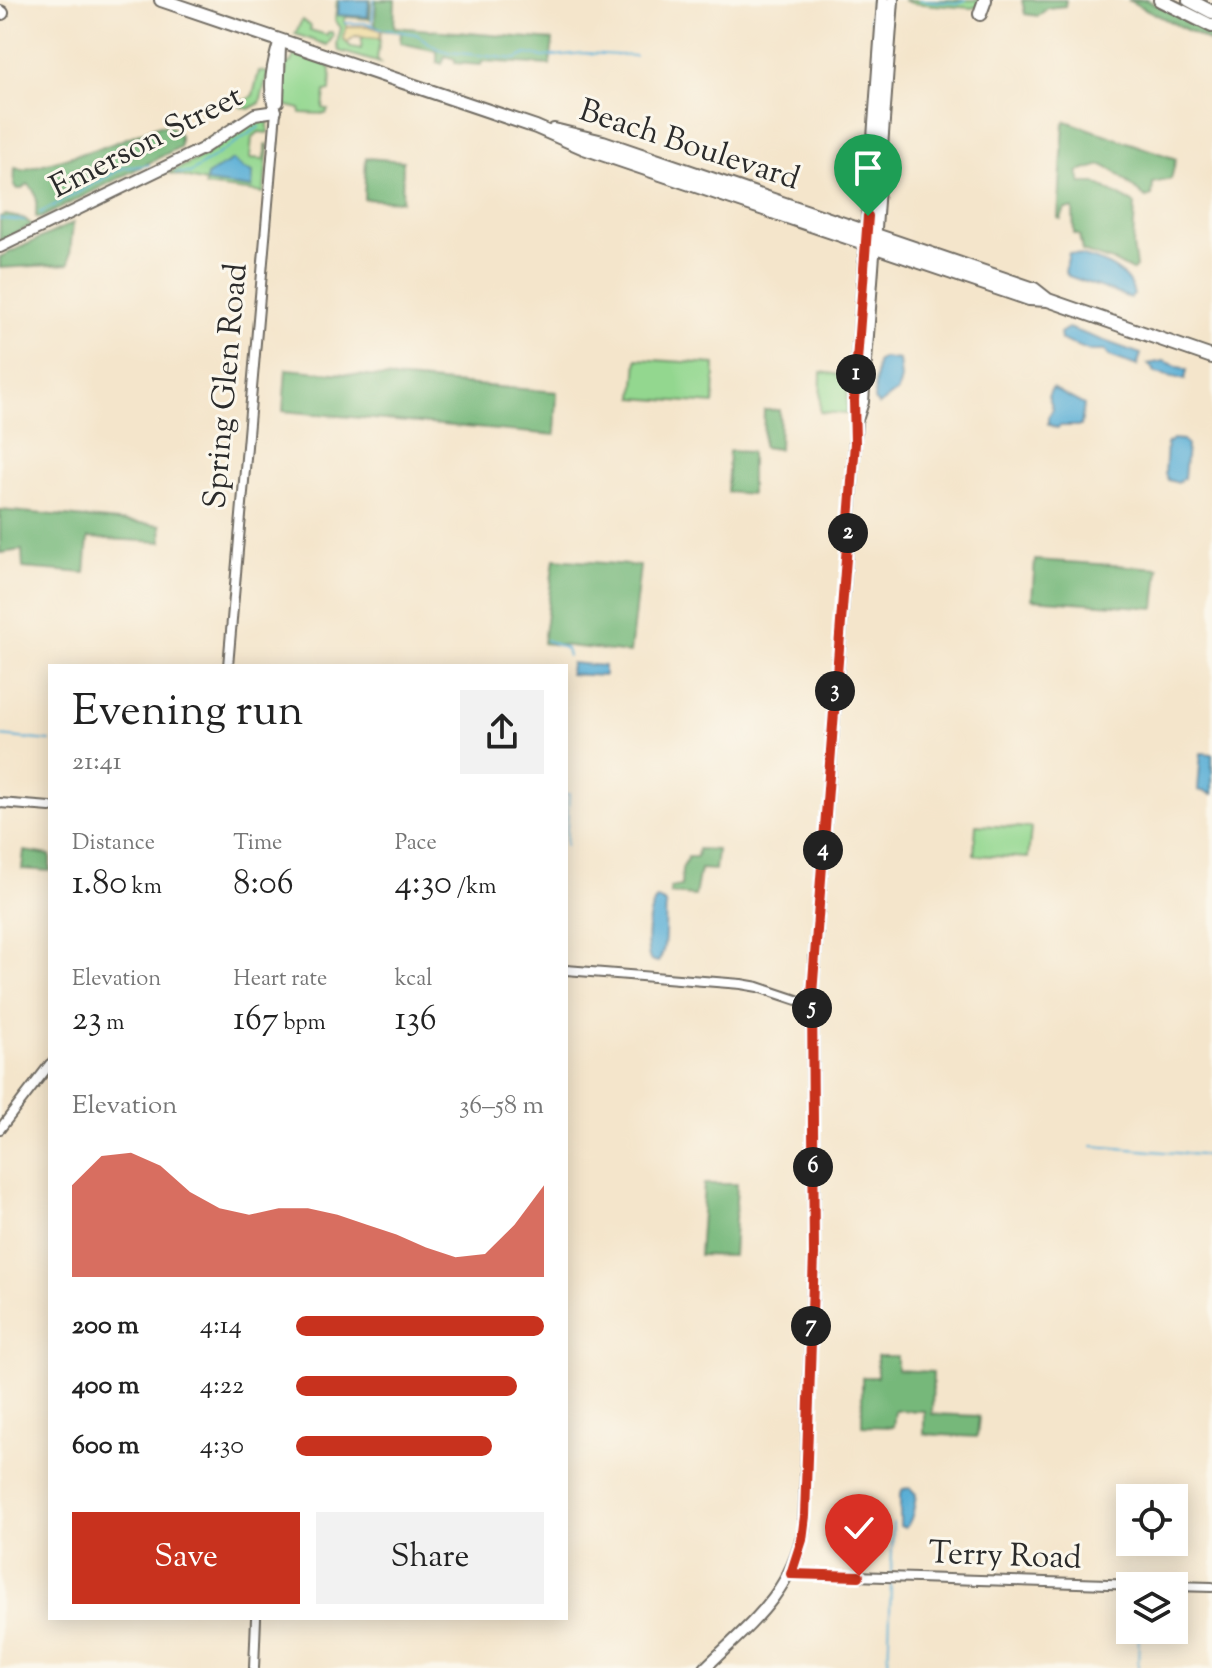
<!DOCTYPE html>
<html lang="en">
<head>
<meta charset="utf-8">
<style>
	:root { --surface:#fff; --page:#f2f2f2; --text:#222; --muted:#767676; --accent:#c8321e }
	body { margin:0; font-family:"Sorts Mill Goudy",serif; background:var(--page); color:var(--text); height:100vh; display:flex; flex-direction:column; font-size:30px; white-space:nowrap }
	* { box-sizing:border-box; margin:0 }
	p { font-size:26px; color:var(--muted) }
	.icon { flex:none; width:44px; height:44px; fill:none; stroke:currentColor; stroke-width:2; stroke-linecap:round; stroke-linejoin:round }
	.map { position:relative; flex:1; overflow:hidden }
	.panel { position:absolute; left:48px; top:664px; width:520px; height:956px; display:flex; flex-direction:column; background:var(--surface); border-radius:0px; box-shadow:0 4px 20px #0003 }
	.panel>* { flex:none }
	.controls { position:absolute; left:1116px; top:1484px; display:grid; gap:16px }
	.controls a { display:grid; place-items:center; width:72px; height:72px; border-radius:0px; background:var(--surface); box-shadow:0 4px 20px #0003; font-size:40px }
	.pin { position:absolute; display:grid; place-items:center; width:68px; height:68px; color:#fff; margin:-82px -34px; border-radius:50% 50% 50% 0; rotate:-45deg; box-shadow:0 0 8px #0007 }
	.pin .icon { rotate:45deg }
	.km { position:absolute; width:40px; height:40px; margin:-20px; border-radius:50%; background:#222; color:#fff; font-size:22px; line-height:40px; text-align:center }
	.round { display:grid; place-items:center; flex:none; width:84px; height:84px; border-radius:0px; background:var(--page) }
	.headline { display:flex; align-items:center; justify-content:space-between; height:136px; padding:0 24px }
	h1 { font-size:44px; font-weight:600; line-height:60px }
	.figures { display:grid; grid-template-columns:repeat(3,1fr); gap:12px; height:136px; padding:8px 24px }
	.figures div { display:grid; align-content:center }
	.figures b { font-size:34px; font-weight:600 }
	.figures small { font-size:22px; font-weight:400 }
	.figures p { font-size:22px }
	.chart { height:224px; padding:16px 24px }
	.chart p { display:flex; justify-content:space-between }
	.chart svg { width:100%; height:144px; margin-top:8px; fill:var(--accent); opacity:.7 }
	.primary-button { display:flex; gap:16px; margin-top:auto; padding:16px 24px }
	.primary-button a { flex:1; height:92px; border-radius:0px; background:var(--accent); color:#fff; font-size:32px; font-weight:600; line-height:92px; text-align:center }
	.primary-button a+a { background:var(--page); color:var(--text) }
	ul { padding:0 24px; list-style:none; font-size:26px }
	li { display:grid; grid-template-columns:128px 96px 1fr; align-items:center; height:60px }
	li i { height:20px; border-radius:10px; background:var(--accent) }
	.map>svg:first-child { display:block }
	.green { fill:#93d78f; stroke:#5f815d; stroke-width:2 }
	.forest { fill:#76b87a; stroke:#507252; stroke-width:2 }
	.sand { fill:#eeda9e; stroke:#8c8264; stroke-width:2 }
	.water { fill:#59aed5; stroke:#426c80; stroke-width:2 }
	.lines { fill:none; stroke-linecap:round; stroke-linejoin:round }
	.stream { stroke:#59aed5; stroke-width:2 }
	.minor-casing { stroke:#716c63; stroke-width:12 }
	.major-casing { stroke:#716c63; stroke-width:14 }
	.highway-casing { stroke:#716c63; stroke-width:16 }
	.minor { stroke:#fff; stroke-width:8 }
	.major { stroke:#fff; stroke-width:10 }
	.highway { stroke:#fff; stroke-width:12 }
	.route-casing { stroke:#fff; stroke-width:16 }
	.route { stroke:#c8321e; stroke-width:10 }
	.labels { text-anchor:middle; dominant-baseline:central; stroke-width:6; stroke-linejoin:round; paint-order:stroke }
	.street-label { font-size:32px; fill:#2b2b2b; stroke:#fbf7ec }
</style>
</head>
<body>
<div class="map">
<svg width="1212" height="1668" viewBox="0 0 1212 1668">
	<rect width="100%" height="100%" fill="#fbf7ec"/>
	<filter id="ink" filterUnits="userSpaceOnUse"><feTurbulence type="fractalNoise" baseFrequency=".0125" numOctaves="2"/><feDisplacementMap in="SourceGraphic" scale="16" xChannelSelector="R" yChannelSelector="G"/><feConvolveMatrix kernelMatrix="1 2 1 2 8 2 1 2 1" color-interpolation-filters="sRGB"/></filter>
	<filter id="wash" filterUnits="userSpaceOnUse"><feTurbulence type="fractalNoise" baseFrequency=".006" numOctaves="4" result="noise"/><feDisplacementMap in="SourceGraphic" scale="32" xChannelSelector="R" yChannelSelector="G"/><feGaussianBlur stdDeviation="1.8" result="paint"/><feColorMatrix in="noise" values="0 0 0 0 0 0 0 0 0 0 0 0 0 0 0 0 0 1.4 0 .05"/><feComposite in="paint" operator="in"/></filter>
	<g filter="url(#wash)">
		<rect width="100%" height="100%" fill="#f4e5cb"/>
		<path class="green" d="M 337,0 L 339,0 L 338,15 L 368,17 L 369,0 L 371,0 L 370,19 L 346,17 L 344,22 L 347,26 L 344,40 L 351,47 L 361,49 L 362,37 L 380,38 L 377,59 L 380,63 L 339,51 L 337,43 L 341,28 L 335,20 Z
			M 903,0 L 982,0 L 977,7 L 971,8 L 912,3 Z
			M 302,20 L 311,26 L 310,30 L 327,35 L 328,32 L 332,32 L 333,37 L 327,45 L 295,34 Z
			M 294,55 L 326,64 L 331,69 L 330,91 L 325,92 L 323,108 L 328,110 L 326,114 L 301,113 L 300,109 L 283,105 L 286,64 L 292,62 Z
			M 259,71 L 268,73 L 260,103 L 249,109 L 241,107 L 238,100 L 246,101 L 253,95 Z
			M 264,117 L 268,122 L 268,133 L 259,132 L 252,138 L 250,158 L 264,159 L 266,145 L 268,145 L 264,193 L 205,186 L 205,182 L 169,173 L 204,156 L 252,121 Z
			M 637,359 L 715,364 L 714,404 L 634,398 Z
			M 821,372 L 848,376 L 847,414 L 820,412 Z
			M 976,825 L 1031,828 L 1028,858 L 974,855 Z"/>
		<path class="forest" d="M 376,0 L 395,0 L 394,27 L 553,40 L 550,65 L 482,61 L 481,65 L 455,63 L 455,59 L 445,56 L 442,64 L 437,62 L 437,51 L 400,43 L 401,32 L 381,30 L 375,24 Z
			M 1022,0 L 1066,0 L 1065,6 L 1048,8 L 1038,16 L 1025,14 Z
			M 1128,0 L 1147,0 L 1212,32 L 1212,43 Z
			M 1066,121 L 1176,159 L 1171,179 L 1153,183 L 1152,196 L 1146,198 L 1114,171 L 1102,165 L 1078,172 L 1081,183 L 1095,183 L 1135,204 L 1133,246 L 1136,267 L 1132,271 L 1115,262 L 1082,251 L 1079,235 L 1074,234 L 1073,209 L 1065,209 L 1061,219 L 1058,218 L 1064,123 Z
			M 160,125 L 171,127 L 180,136 L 180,147 L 41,218 L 36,217 C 36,204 39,193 28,184 L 22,189 L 18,189 L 14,185 L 15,168 L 23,170 L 104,147 Z
			M 366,158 L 403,161 L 402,201 L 364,199 Z
			M 5,215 L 25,219 L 32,225 L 0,241 L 0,217 Z
			M 73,223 L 69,264 L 0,268 L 0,257 Z
			M 286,369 L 557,392 L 555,435 L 283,411 Z
			M 764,410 L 780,410 L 779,449 L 763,447 Z
			M 729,451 L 751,452 L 751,494 L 727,492 Z
			M 0,510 L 161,525 L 162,542 L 88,538 L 85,573 L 23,568 L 22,550 L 0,553 Z
			M 554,559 L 640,566 L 630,653 L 543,643 Z
			M 1035,560 L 1159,568 L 1155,608 L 1032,599 Z
			M 698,849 L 717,850 L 715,870 L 700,869 L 695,896 L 671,894 L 670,888 L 681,886 L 682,869 L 688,857 L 697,857 Z
			M 24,851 L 50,855 L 50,871 L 22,869 Z
			M 704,1184 L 737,1184 L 733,1256 L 699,1255 Z
			M 877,1356 L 897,1356 L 897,1370 L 933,1372 L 932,1414 L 979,1416 L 977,1437 L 924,1434 L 924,1411 L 895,1410 L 893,1427 L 862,1426 L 862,1377 L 877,1377 Z"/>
		<path class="sand" d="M 347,26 L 368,26 L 381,30 L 380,38 L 355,36 L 347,43 L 343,37 Z"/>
		<path class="water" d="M 339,0 L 369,0 L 368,17 L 338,15 Z
			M 233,160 L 244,169 L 253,172 L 252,188 L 206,182 L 207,175 Z
			M 1069,253 C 1093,257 1129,268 1134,295 L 1130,298 L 1068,276 L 1065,272 Z
			M 1068,328 L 1141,354 L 1137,366 L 1109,356 L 1105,351 L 1090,351 L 1061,340 L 1060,333 Z
			M 883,358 L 899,360 L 901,379 L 898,391 L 879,405 L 874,400 L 877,362 Z
			M 1164,361 L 1187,370 L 1185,380 L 1156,373 L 1148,364 Z
			M 1052,388 L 1084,405 L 1081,426 L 1060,426 L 1057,428 L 1048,424 L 1048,417 L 1053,409 L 1048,396 Z
			M 1172,439 L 1183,440 L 1187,446 L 1184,478 L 1178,483 L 1168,480 L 1165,474 L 1167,444 Z
			M 571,663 L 604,666 L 604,676 L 570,674 Z
			M 1201,753 L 1212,754 L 1212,794 L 1198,790 Z
			M 657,899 L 664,902 L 666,906 C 664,922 668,949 658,962 L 650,960 C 645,946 647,910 657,899 Z
			M 910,1488 L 916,1494 C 915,1504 912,1522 905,1528 L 900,1526 L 900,1493 L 903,1489 Z"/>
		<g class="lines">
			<path class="stream" d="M 920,0 L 957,3 L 966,0
				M 870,21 L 871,0
				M 345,23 L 367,23 L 382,29 L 416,34 L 438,49 L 448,52 L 516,59 L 527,54 L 543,57 L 585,53 L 635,56
				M 372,23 L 374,0
				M 176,173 L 190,173 L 259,127
				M 40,213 L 123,168 L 149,165
				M 0,219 L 25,221
				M 546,640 L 566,649 L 568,656
				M 0,736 L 50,741
				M 566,794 L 569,794 L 566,845
				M 1093,1146 L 1212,1156
				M 891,1573 L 893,1523
				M 888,1668 L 891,1584
				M 1138,1668 L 1139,1630"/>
		</g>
	</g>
	<g filter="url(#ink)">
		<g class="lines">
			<defs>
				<path id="minor" d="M 228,666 L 276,111
					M 0,803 L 50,807
					M 566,970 L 741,984 L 758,987 L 812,1005
					M 0,1129 L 50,1064
					M 791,1574 L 1170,1586
					M 1174,1586 L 1212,1587
					M 254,1668 L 256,1618"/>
				<path id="major" d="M 278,102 L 280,46
					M 276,111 C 266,90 273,62 280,40
					M 0,247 L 202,149 L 255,114 L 276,111
					M 858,417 L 863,402 L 893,0
					M 705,1668 C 750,1624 791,1594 804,1528 L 814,1254 L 812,994 L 852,487 L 856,423 L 854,400 L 883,0"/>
				<path id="highway" d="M 161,0 L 536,127 L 584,148 L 1029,299 L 1048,300 L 1212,357
					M 1160,0 L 1212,26
					M 1189,0 L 1212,12
					M 0,12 L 2,13
					M 980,14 L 985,0
					M 554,130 L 603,142 L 1034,289 L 1048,300"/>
			</defs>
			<use href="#minor" class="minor-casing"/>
			<use href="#major" class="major-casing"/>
			<use href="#highway" class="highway-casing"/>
			<use href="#minor" class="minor"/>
			<use href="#major" class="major"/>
			<use href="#highway" class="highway"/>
		</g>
	</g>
	<g class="lines" filter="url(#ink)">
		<defs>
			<path id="route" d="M 859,1576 L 791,1574 L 802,1540 L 805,1516 L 814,1254 L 812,994 L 855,443 L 854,400 L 868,216"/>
		</defs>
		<use href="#route" class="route-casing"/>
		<use href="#route" class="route"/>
	</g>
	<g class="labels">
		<g class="street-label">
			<text transform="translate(147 143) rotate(-27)">Emerson Street</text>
			<text transform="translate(689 146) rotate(18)">Beach Boulevard</text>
			<text transform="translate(227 386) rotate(-85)">Spring Glen Road</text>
			<text transform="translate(1005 1557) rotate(2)">Terry Road</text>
		</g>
	</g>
</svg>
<div class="controls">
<a><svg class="icon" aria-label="locate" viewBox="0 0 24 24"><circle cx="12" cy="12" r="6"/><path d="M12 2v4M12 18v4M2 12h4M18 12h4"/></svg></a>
<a><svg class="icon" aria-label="layers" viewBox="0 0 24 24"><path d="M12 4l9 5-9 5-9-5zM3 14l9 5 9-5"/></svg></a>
</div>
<div class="pin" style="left:868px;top:216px;background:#1e9e55"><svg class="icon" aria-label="arrive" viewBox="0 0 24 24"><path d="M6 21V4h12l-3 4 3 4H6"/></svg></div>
<div class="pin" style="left:859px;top:1576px;background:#d93025"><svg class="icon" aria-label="check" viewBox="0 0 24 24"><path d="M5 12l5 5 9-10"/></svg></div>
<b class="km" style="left:856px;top:374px">1</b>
<b class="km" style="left:848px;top:533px">2</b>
<b class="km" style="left:835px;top:691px">3</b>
<b class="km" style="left:823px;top:850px">4</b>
<b class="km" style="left:812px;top:1008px">5</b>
<b class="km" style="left:813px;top:1167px">6</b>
<b class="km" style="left:811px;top:1326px">7</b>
<section class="panel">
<div class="headline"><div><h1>Evening run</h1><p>21:41</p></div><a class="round"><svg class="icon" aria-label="share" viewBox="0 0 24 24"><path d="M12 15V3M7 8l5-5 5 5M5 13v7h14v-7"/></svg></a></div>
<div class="figures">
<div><p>Distance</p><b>1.80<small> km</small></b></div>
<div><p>Time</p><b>8:06</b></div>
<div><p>Pace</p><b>4:30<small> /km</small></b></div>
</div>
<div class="figures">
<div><p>Elevation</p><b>23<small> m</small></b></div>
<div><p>Heart rate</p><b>167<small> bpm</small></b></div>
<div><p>kcal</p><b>136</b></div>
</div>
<div class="chart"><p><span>Elevation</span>36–58 m</p>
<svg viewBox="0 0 160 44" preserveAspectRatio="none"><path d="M0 44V16L10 7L20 6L30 10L40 18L50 23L60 25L70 23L80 23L90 25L100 28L110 31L120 35L130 38L140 37L150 28L160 16V44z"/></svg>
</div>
<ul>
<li><b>200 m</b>4:14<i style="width:100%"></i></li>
<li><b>400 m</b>4:22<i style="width:89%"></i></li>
<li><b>600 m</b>4:30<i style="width:79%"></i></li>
</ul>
<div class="primary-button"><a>Save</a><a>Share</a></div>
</section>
</div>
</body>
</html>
